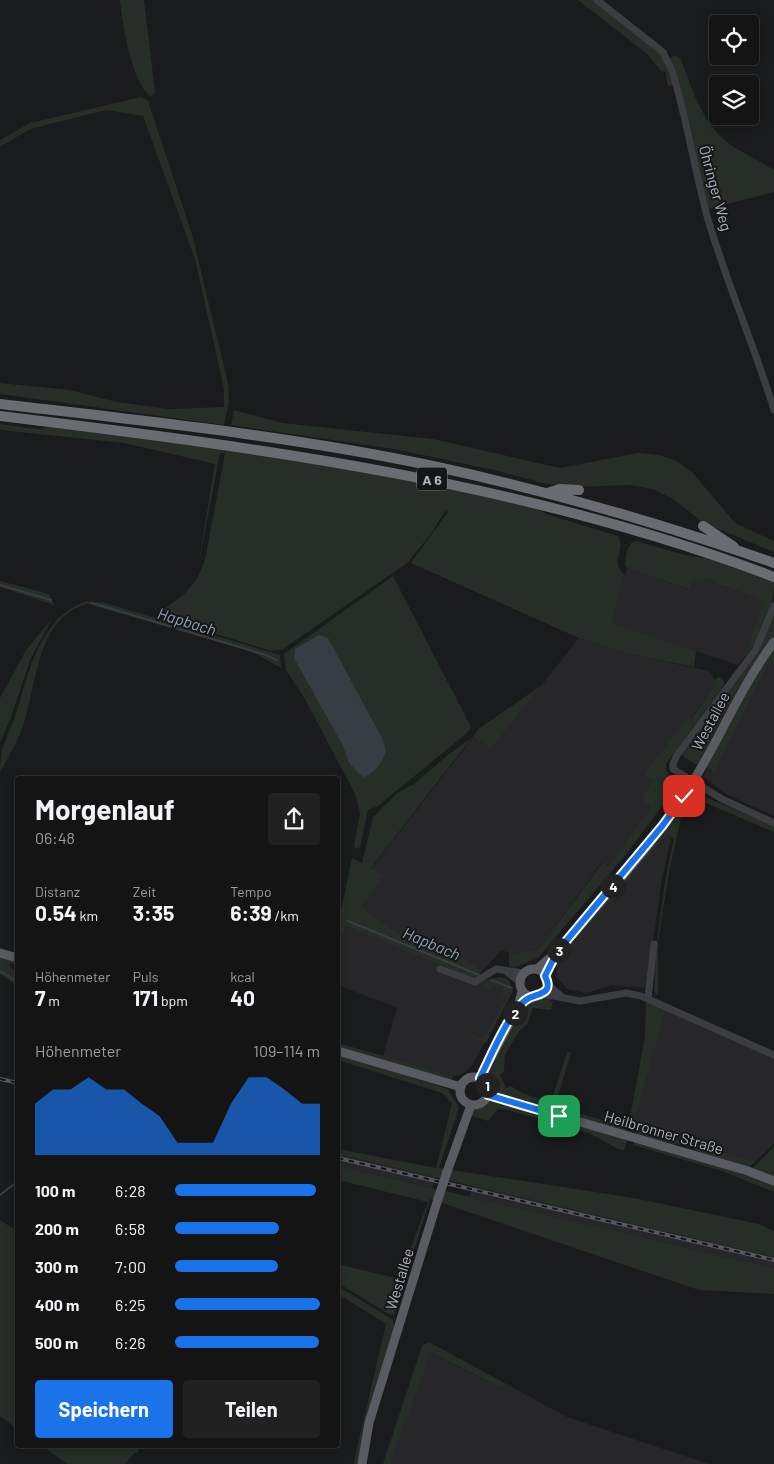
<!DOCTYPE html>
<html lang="de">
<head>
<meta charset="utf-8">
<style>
	:root { --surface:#141415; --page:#212122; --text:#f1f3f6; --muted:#9d9ea0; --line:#333334; --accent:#1a73e8 }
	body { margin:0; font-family:Barlow,sans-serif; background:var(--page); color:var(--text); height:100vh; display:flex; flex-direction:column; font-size:19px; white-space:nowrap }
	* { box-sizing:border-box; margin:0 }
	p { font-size:16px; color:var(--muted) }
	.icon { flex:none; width:28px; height:28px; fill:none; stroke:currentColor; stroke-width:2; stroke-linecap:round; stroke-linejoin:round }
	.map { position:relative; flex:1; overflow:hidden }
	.drawer { position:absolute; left:15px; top:776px; width:325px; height:672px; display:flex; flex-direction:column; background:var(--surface); border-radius:5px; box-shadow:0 2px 12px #0003,0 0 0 1px var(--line) }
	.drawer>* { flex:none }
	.tools { position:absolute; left:709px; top:15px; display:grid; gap:10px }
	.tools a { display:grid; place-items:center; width:50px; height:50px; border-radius:5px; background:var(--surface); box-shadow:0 2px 12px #0003,0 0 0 1px var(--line); font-size:25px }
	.pin { position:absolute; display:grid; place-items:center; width:42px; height:42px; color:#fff; margin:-21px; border-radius:10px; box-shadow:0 2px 8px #0006 }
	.km { position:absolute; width:25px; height:25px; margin:-12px; border-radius:50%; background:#222; color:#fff; font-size:14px; line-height:25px; text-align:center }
	.round { display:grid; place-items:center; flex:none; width:52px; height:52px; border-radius:5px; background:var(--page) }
	.headline { display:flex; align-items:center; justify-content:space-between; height:85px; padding:0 20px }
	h1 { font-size:28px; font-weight:700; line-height:38px }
	.stats { display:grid; grid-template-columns:repeat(3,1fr); gap:8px; height:85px; padding:5px 20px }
	.stats div { display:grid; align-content:center }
	.stats b { font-size:21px; font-weight:700 }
	.stats small { font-size:14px; font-weight:400 }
	.stats p { font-size:14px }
	.chart { height:140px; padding:10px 20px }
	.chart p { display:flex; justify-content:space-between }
	.chart svg { width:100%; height:90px; margin-top:5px; fill:var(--accent); opacity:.7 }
	.action { display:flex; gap:10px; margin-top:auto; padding:10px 20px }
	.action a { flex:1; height:58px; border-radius:5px; background:var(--accent); color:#fff; font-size:20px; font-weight:700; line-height:58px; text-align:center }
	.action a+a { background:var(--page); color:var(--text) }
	ul { padding:0 20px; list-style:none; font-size:16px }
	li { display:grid; grid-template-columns:80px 60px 1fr; align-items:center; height:38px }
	li i { height:12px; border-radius:6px; background:var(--accent) }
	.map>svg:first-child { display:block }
	.built { fill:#272729 }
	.green { fill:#272e27; fill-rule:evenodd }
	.water { fill:#363e44 }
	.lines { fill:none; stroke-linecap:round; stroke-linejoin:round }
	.stream { stroke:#363e44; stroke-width:2 }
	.minor { stroke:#3c3d41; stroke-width:7 }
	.major { stroke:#585b60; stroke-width:9 }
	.highway { stroke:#696c71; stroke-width:10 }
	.rail-casing { stroke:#55575c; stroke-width:4 }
	.rail { stroke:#151617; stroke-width:2; stroke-dasharray:5.5; stroke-linecap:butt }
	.major-bridge { stroke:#585b60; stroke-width:9 }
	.route-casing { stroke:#fff; stroke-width:10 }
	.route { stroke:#1a73e8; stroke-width:6 }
	.labels { text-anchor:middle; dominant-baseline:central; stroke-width:4; stroke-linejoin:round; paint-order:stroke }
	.shield { fill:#151617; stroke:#818489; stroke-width:1 }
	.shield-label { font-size:14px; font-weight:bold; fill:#afb3ba }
	.street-label { font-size:15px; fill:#afb3ba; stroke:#151617 }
	.water-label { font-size:16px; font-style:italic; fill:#8aa2b0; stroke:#151617 }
</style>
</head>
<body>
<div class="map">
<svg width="774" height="1464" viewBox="0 0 774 1464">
	<rect width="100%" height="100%" fill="#1a1b1c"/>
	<path class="built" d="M 627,568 L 688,589 L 693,577 L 705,577 L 715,580 L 714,583 L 722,586 L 763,600 L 744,658 L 738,665 L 610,623 Z
		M 579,638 L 625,653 L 709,671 L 717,683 L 690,719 L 689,718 L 644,774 L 653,781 L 651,807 L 608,866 L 602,862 L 538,950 L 509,953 L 502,950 L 482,971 L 454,951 L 452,955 L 414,930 L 407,939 L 361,907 L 382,876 L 371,869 L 474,736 L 491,749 Z
		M 774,656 L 774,816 L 726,794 L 704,777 L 706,769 L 712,772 L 766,661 Z
		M 667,835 L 671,838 L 662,878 L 647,983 L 644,988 L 612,985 L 586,993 L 567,989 L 557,977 L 557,968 L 560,960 Z
		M 347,926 L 513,991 L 471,1067 L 461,1075 L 453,1076 L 383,1056 L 397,1008 L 338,985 L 338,942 Z
		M 666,1009 L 774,1058 L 774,1144 L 756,1161 L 633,1128 Z
		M 338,1154 L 436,1177 L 432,1188 L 338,1166 Z
		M 473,1186 L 774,1257 L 774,1268 L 470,1197 Z
		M 430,1352 L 501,1388 L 510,1386 L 567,1417 L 709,1464 L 390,1464 Z"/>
	<path class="green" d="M 120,0 L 144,0 L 155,92 L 151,97 C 132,84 122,23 120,0 Z
		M 578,0 L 593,0 L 654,47 L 663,56 L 674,84 L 668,86 L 665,70 L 662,72 L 646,53 Z
		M 674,55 L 681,59 C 693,93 705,130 737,149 C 749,156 762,162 774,170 L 774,192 L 708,209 L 670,59 Z
		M 141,97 L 148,101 L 192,234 L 228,383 L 229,401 L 224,425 L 0,394 L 0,383 L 70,390 L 117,402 L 169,409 L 224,407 L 224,389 L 195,259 L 143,116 L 106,110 L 30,129 L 0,147 L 0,140 L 30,123 Z
		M 234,410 L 282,423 L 433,439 L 560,468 L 638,453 L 660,455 L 677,461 L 692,472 L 735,523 L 774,541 L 774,552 L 704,523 L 673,499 L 653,489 L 629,485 L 578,487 L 547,484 L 494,470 L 394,449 L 231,425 Z
		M 0,424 L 38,429 L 51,427 L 227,449 L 394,477 L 535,508 L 546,514 L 618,536 C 627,552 608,560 625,575 L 611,623 L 696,651 L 694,667 L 625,653 L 579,638 L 411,563 L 448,512 L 445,511 L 431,534 L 407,563 L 283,649 L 271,651 L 161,617 L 160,611 C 184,596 195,588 205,560 L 225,453 L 220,453 L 197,573 L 215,464 L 124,443 L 0,430 Z
		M 636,541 L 689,556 L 706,558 L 774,582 C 774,609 762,638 744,658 L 763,600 L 714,583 L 714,580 L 705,577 L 704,581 L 693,577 L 689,589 L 627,568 L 625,565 L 627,550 L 631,543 Z
		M 393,576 L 471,727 L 468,732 L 378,806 L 368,810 L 360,847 L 356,849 L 354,846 L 360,813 L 356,796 L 305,699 L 286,670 L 284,654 ZM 342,744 L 386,752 L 380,764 L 371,775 L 349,763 Z
		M 0,581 L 49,594 L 54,605 L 0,587 Z
		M 86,601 L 105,603 L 280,655 L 281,668 L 252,652 L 88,604 C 33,617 38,692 20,734 C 14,747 7,760 0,772 C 0,745 8,738 16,714 C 29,671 40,618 86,601 Z
		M 774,611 L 774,637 L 738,689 L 697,765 L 681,755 L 758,649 Z
		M 52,619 L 30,660 L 10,720 L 0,742 L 0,698 L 26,650 Z
		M 774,648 L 774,664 L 768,662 L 714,772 L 705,767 L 744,691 Z
		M 719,677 L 724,681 L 724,685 L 666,764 L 666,771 L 677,781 L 668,798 L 628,852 L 538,958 L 513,968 L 509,965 L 509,953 L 538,950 L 603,862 L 608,866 L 651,807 L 641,798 L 653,781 L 644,774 L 688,717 L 691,719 L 716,684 L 713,681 Z
		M 542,685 L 491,749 L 473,736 L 371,868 L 383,876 L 361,907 L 407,939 L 414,930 L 451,954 L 454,951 L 482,971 L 478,977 L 472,978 L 347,926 L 338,942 L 338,925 L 352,858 L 362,863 L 373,817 L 397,793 L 414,784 L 449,754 L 474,736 L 478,729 Z
		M 698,794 L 774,826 L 774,832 L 694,798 L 681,818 L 669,872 L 658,942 L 658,995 L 654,992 C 656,940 662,890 674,839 L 667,835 L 560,960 L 557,968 L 553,965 L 561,952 L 683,804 L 690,796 Z
		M 0,955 L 17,961 L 17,965 L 10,963 L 9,966 L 17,973 L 17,986 L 0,974 Z
		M 501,977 L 508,979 L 513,991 L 486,1043 L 469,1036 L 470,1034 L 483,1039 L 507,998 L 502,995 L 503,989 L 492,985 L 490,990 L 485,987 L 484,983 L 488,979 Z
		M 550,997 L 550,1001 L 553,1001 L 551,1010 L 533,1008 L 527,1025 L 520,1030 L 505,1055 L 504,1072 L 500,1074 L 506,1088 L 511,1086 C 521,1093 540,1102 552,1098 L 567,1052 L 571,1053 L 555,1106 L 628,1128 L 645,1037 L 646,1000 L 666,1009 L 633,1128 L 756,1161 L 747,1168 L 701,1154 L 690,1147 L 637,1136 L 633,1128 L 622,1132 L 498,1093 L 491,1086 L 488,1073 L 517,1017 L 527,1004 L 532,1000 Z
		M 338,1043 L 453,1076 L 452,1080 L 338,1049 Z
		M 338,1054 L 448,1089 L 458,1106 L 458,1111 L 439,1168 L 634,1198 L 759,1224 L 774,1231 L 774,1257 L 338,1154 L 338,1149 L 436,1168 L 452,1103 L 442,1093 L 338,1060 Z
		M 488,1095 L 629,1136 L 624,1150 L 618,1149 L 589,1133 L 508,1110 L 498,1109 L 488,1121 L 467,1114 L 471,1105 L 481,1104 Z
		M 635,1141 L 774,1184 L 774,1192 L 719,1170 L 633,1145 Z
		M 774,1147 L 774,1179 L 753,1168 Z
		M 338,1166 L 774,1268 L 774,1294 L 699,1290 L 430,1199 L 394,1315 L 389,1314 L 338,1283 L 338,1264 L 399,1279 L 428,1202 L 338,1180 Z
		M 0,1220 L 17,1231 L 17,1429 L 0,1416 Z
		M 338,1286 L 393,1320 L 395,1326 L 359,1464 L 354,1464 L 354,1461 L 386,1324 L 338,1294 Z
		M 429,1342 L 510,1386 L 501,1388 L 431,1352 L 390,1464 L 383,1464 L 422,1346 Z
		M 42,1446 L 139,1446 L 138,1453 L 135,1452 L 125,1464 L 68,1464 Z"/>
	<path class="water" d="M 319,635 L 328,638 L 383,740 L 386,752 C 381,763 376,774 363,777 L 349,763 L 342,744 L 294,658 L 295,649 Z"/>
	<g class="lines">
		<path class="stream" d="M 0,585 L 51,600
			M 92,603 L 266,655 L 276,660
			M 348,921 L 479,975
			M 0,971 L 18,982
			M 491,980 L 512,988
			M 0,1195 L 18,1181"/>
		<path class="minor" d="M 597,0 L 663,52 L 672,71 C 687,119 694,168 707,216 C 726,282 754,344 774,410
			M 774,606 L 756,649 L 677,755 L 673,764 L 673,769 L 722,799 L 774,823
			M 440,969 L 475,982 L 496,969 L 524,973
			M 507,972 L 520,982
			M 548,985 L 561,996
			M 543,994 L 580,1001 L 626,993 L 641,996 L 774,1055
			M 648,998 L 654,944"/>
		<path class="major" d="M 0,953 L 18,958
			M520 983a14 14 0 1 1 28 0a14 14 0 1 1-28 0Z
			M 537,969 L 557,952 C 600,901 647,852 684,796 C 717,746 738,690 774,642
			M 338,1051 L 461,1087
			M460 1091a14 14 0 1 1 28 0a14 14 0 1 1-28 0Z
			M 480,1078 L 517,1009 L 522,992
			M 488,1095 L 748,1171 L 774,1181
			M 447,1172 L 471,1105
			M 362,1464 L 369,1423 L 438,1199"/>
		<path class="highway" d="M 0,404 C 145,421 291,436 433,466 C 549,491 663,524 774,563
			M 0,416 C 262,448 526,482 774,577
			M 547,493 L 560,489 L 579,490
			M 703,526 L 734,547"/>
		<defs>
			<path id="rail" d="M 0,1079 L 18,1083
				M 338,1158 L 774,1260"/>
		</defs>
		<use href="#rail" class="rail-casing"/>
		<use href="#rail" class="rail"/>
		<path class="major-bridge" d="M 438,1199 L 447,1172"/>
	</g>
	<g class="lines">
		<defs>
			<path id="route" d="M 559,1116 L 488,1095 L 487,1085 L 480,1078 C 490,1058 504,1024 517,1009 C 520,1005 525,1000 529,998 C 539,993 554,994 545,976 L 557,952 L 663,825 L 684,796"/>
		</defs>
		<use href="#route" class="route-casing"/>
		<use href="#route" class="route"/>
	</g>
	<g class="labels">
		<rect class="shield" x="417" y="467.5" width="30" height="23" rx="4"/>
		<g class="shield-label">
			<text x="432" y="479">A 6</text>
		</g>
		<g class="street-label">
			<text transform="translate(716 188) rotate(75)">Öhringer Weg</text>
			<text transform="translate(710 721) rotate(-62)">Westallee</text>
			<text transform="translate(664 1132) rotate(16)">Heilbronner Straße</text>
			<text transform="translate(399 1279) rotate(-73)">Westallee</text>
		</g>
		<g class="water-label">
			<text transform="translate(187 621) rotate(17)">Hapbach</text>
			<text transform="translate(432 943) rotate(23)">Hapbach</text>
		</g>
	</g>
</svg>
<div class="tools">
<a><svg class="icon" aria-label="locate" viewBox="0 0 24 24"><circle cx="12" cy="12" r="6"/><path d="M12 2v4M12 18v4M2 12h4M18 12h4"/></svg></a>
<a><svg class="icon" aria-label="layers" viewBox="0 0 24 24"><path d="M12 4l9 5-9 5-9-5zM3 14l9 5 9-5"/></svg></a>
</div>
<div class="pin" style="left:559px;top:1116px;background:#1e9e55"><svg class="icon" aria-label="arrive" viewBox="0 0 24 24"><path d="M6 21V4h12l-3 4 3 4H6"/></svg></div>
<div class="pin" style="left:684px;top:796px;background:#d93025"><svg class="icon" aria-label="check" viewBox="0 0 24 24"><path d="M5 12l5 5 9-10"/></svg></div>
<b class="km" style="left:487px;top:1085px">1</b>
<b class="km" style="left:515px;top:1013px">2</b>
<b class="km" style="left:559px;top:950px">3</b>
<b class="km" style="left:613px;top:886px">4</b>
<section class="drawer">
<div class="headline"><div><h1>Morgenlauf</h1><p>06:48</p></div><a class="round"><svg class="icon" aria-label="share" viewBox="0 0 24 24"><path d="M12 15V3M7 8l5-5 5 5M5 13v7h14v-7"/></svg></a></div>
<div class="stats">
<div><p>Distanz</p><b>0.54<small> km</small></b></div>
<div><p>Zeit</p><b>3:35</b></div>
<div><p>Tempo</p><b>6:39<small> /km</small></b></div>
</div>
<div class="stats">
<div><p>Höhenmeter</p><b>7<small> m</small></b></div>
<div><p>Puls</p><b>171<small> bpm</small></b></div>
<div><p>kcal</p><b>40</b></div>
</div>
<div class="chart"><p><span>Höhenmeter</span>109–114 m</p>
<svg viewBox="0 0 160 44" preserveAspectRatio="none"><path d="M0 44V19L10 12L20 12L30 6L40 12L50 12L60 19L70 25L80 38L90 38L100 38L110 19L120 6L130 6L140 12L150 19L160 19V44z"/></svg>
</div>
<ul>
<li><b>100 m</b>6:28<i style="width:97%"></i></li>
<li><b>200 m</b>6:58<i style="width:72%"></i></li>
<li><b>300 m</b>7:00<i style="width:71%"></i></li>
<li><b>400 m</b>6:25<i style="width:100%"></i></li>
<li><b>500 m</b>6:26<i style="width:99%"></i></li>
</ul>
<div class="action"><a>Speichern</a><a>Teilen</a></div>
</section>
</div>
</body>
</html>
